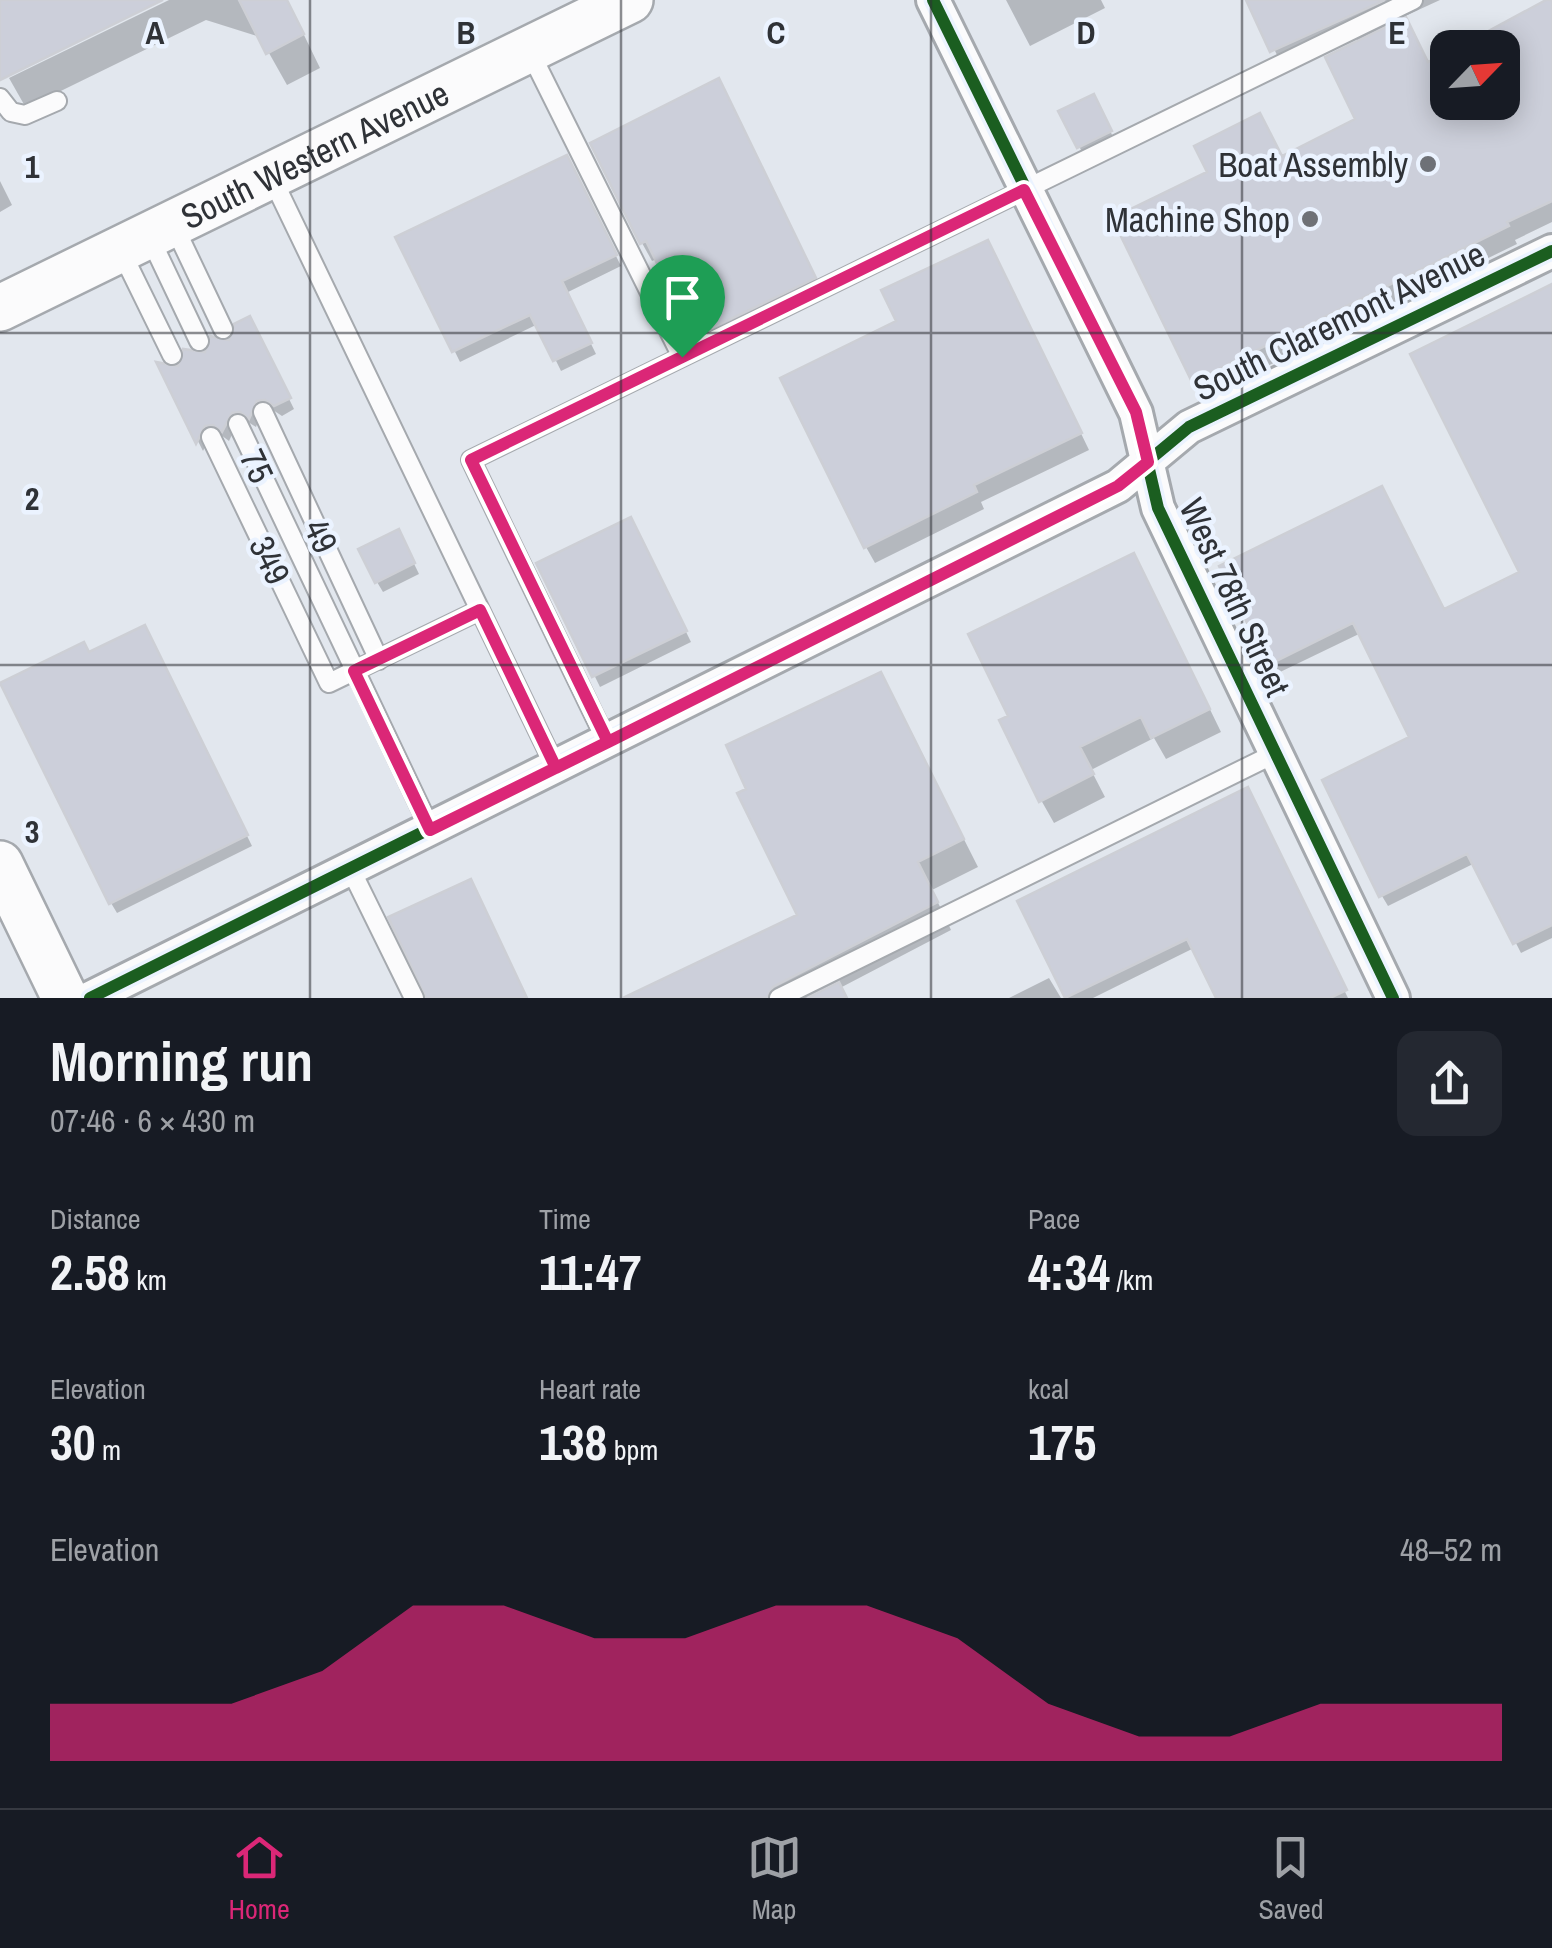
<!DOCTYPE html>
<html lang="en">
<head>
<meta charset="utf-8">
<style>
	:root { --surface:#171b24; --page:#242831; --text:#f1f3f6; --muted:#9ea1a6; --line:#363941; --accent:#db2777 }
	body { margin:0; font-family:"Archivo Narrow",sans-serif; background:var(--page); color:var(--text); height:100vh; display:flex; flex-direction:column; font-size:38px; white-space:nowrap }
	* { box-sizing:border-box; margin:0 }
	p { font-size:32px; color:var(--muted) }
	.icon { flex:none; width:55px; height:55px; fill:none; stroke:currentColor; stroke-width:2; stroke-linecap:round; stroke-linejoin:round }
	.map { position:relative; height:998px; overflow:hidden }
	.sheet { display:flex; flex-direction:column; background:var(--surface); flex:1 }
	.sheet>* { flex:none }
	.needle { width:65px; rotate:65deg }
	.controls { position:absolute; left:1430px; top:30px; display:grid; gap:20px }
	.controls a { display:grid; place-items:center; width:90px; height:90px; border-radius:20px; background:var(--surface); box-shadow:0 5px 25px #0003; font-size:50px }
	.pin { position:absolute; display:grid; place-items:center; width:85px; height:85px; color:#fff; margin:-102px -42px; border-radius:50% 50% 50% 0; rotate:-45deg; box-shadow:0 0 10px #0007 }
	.pin .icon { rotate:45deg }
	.round { display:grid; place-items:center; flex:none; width:105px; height:105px; border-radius:20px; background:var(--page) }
	.overview { display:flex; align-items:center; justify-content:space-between; height:170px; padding:0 50px }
	h1 { font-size:55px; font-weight:700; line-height:75px }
	.figures { display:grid; grid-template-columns:repeat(3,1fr); gap:15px; height:170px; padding:10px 50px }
	.figures div { display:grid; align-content:center }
	.figures b { font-size:50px; font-weight:700 }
	.figures small { font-size:28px; font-weight:400 }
	.figures p { font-size:28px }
	.chart { height:280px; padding:20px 50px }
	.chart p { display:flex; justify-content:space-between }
	.chart svg { width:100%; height:180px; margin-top:10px; fill:var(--accent); opacity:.7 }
	.dock { display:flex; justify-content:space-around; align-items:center; height:140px; border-top:2px solid var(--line); background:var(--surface); font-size:28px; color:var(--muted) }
	.dock a { display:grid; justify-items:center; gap:5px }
	.dock .selected { color:var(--accent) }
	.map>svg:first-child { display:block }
	.shadow { fill:#0003 }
	.building { fill:#cccfda; stroke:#cdcfd5; stroke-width:2.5 }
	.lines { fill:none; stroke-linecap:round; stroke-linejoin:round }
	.service-casing { stroke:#a5a9ae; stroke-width:22 }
	.minor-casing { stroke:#a5a9ae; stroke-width:38 }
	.secondary-casing { stroke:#a5a9ae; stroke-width:50 }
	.service { stroke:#fbfbfc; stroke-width:18 }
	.minor { stroke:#fbfbfc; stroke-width:32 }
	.secondary { stroke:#fbfbfc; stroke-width:45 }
	.cycleway-casing { stroke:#ebf3ff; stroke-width:19 }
	.cycleway { stroke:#1b5e20; stroke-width:12 }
	.route-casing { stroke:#fff; stroke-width:20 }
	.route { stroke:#db2777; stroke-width:12 }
	.grid { fill:none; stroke:#2f3237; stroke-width:2.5; stroke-opacity:0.55 }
	.poi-dot { fill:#6e7177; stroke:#ebf3ff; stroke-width:4 }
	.labels { text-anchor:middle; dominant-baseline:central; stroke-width:9; stroke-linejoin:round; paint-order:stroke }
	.street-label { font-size:35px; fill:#2f3237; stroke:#ebf3ff }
	.poi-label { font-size:35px; fill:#2f3237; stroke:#ebf3ff; text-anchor:end }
	.grid-label { font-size:32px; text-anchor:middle; font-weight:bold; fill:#2f3237; stroke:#ebf3ff; stroke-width:9; stroke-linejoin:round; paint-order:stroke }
</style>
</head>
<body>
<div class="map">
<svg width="1552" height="998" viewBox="0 0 1552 998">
	<rect width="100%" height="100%" fill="#e2e7ee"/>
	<path class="shadow" d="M 169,0 L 287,0 L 320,68 L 287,85 L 260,37 L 206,20 L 26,108 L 9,78 Z
		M 1006,0 L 1101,0 L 1105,8 L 1030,46 Z
		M 1251,0 L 1440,0 L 1403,17 L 1448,102 L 1502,102 L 1552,1 L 1552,222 L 1515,240 L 1517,244 L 1204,397 L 1194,380 L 1359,120 L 1357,39 L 1285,72 Z
		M 728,99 L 824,297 L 723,346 L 697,336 L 657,259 L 652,261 L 642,243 Z
		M 1099,108 L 1116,143 L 1085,158 L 1062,112 Z
		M 572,168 L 621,266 L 566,293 L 596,354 L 561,371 L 538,324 L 460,362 L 399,238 Z
		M 0,181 L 12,205 L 0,212 Z
		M 997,259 L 1089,450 L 981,502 L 984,509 L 875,563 L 866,547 Z
		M 1552,286 L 1552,938 L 1521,953 L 1475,863 L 1388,906 L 1382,896 L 1412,738 L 1361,633 L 1276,674 L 1223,568 L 1444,612 L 1522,574 Z
		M 255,330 L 294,409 L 282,416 L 273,410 L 262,412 L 256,427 L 248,422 L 237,424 L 229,441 L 221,435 L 210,437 L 203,451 L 160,366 L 180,368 Z
		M 636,530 L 691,642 L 600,687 L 540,564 Z
		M 404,543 L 419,574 L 383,592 L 377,582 Z
		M 1146,578 L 1221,732 L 1166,759 L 1154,738 L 1091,770 L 1105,797 L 1054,823 L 1041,800 L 1012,717 Z
		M 150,639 L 252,846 L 117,913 L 111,903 L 89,655 Z
		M 895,703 L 978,867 L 932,890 L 951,930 L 840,988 L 846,998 L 629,998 L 801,916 Z
		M 1250,798 L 1348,998 L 1219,998 L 1194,948 L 1093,998 L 1068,998 L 1020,902 Z
		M 1049,978 L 1061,998 L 1009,998 Z"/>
	<path class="building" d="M 0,0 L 163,0 L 0,80 Z
		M 239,0 L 287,0 L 304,34 L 266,54 Z
		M 1246,0 L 1385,0 L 1270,52 Z
		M 1546,0 L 1552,0 L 1552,201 L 1507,222 L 1509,226 L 1192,382 L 1112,218 L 1207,172 L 1194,146 L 1260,113 L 1282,156 L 1355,119 L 1325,57 L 1406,17 L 1428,62 L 1448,52 L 1448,102 L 1502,102 L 1502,48 L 1457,48 Z
		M 719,78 L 816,278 L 712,328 L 684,318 L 646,241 L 640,244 L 590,143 Z
		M 1094,94 L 1112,131 L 1077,148 L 1058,111 Z
		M 567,155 L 617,255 L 562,281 L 592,343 L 553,361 L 530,315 L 452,352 L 395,237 Z
		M 988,240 L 1082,433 L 974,485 L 977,492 L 864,548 L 780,378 L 896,321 L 881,290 Z
		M 1552,284 L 1552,925 L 1513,944 L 1467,854 L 1379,897 L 1322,780 L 1409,737 L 1353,623 L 1268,665 L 1219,566 L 1382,486 L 1444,609 L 1519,572 L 1410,354 Z
		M 250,316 L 291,398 L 274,406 L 265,400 L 257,401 L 249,419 L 240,412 L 232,413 L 222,432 L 213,425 L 205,426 L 196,444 L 156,362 L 178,366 L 183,349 L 205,352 L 210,336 L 229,340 L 234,324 Z
		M 631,517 L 687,631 L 592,677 L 536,563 Z
		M 399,529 L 415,563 L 375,583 L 358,549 Z
		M 1134,553 L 1210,709 L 1151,738 L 1141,717 L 1080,747 L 1094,774 L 1039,802 L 999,720 L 1008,716 L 968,634 Z
		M 145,625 L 248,835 L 109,904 L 0,683 L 84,642 L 89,652 Z
		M 881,672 L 964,839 L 918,862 L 938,902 L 773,987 L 767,998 L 623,998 L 797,915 L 737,793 L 746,789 L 726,745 Z
		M 1248,787 L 1347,990 L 1330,998 L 1216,998 L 1187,939 L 1065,998 L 1017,901 Z
		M 471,879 L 527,998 L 426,998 L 388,917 Z
		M 839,982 L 847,998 L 807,998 Z"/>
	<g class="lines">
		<defs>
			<path id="service" d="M 529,50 L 682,357
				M 0,98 L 11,112 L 25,115 L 57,101
				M 271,176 L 556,768
				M 174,226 L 223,329
				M 150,238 L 199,341
				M 120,249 L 172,355
				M 263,412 L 379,660
				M 238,424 L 431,830
				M 211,437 L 329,683 L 480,610
				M 607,742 L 471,460 L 1413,0
				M 351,870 L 414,998
				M 779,998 L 1276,753"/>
			<path id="minor" d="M 933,0 L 1136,413 L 1158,508 L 1393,998
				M 90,998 L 1118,486 L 1189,427 L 1552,251"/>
			<g id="secondary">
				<path id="s1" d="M 0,308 L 630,0"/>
				<path d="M 0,864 L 65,998"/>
			</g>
		</defs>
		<use href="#service" class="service-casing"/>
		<use href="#minor" class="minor-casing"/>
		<use href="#secondary" class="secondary-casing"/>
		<use href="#service" class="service"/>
		<use href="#minor" class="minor"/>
		<use href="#secondary" class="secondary"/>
		<defs>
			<path id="cycleway" d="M 933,0 L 1136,413 L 1158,508 L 1393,998
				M 90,998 L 1118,486 L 1189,427 L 1552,251"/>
		</defs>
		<use href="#cycleway" class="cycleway-casing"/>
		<use href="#cycleway" class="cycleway"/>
	</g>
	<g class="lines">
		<defs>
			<path id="route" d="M 682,357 L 471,460 L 608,742 L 556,768 L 480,610 L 354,671 L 430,830 L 608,742 L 1118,486 L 1148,462 L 1136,412 L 1024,190 L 682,357"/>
		</defs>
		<use href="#route" class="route-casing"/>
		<use href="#route" class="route"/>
	</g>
	<path class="grid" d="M 310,0 L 310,998M 621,0 L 621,998M 931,0 L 931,998M 1242,0 L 1242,998M 0,333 L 1552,333M 0,665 L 1552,665"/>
	<g class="poi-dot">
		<circle cx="1428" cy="164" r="10"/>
		<circle cx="1310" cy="219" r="10"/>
	</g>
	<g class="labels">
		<g class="street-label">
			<text stroke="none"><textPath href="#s1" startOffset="350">South Western Avenue</textPath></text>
			<text transform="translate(1339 321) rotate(-26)">South Claremont Avenue</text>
			<text transform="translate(257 466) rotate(65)">75</text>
			<text transform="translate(321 536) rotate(65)">49</text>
			<text transform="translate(270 560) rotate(64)">349</text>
			<text transform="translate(1235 597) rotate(65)">West 78th Street</text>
		</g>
		<g class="poi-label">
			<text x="1408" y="164">Boat Assembly</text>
			<text x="1290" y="219">Machine Shop</text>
		</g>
	</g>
	<g class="grid-label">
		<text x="155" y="44">A</text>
		<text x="466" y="44">B</text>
		<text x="776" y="44">C</text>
		<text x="1086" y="44">D</text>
		<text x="1397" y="44">E</text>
		<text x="32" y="178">1</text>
		<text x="32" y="510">2</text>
		<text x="32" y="843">3</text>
	</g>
</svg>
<div class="controls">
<a><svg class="needle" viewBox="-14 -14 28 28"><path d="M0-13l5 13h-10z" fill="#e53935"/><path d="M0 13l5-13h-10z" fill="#9ea1a6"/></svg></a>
</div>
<div class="pin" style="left:682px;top:357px;background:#1e9e55"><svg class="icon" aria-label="arrive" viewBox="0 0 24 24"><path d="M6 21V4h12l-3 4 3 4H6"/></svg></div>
</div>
<section class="sheet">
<div class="overview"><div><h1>Morning run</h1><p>07:46 · 6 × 430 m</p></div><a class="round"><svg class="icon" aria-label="share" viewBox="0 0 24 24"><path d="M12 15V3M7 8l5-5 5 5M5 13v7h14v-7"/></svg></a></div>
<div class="figures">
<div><p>Distance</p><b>2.58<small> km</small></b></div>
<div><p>Time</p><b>11:47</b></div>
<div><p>Pace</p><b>4:34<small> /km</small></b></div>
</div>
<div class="figures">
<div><p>Elevation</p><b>30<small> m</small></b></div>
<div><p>Heart rate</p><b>138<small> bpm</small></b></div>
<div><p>kcal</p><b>175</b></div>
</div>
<div class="chart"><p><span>Elevation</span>48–52 m</p>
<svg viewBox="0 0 160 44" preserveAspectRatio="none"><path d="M0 44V30L10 30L20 30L30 22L40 6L50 6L60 14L70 14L80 6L90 6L100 14L110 30L120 38L130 38L140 30L150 30L160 30V44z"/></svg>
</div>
</section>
<nav class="dock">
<a class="selected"><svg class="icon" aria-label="home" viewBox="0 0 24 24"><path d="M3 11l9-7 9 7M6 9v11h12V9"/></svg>Home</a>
<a><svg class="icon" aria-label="map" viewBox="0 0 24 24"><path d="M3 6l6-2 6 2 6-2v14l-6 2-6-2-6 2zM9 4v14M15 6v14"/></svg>Map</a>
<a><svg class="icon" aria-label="saved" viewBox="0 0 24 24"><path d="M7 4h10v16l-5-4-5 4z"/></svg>Saved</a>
</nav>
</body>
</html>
